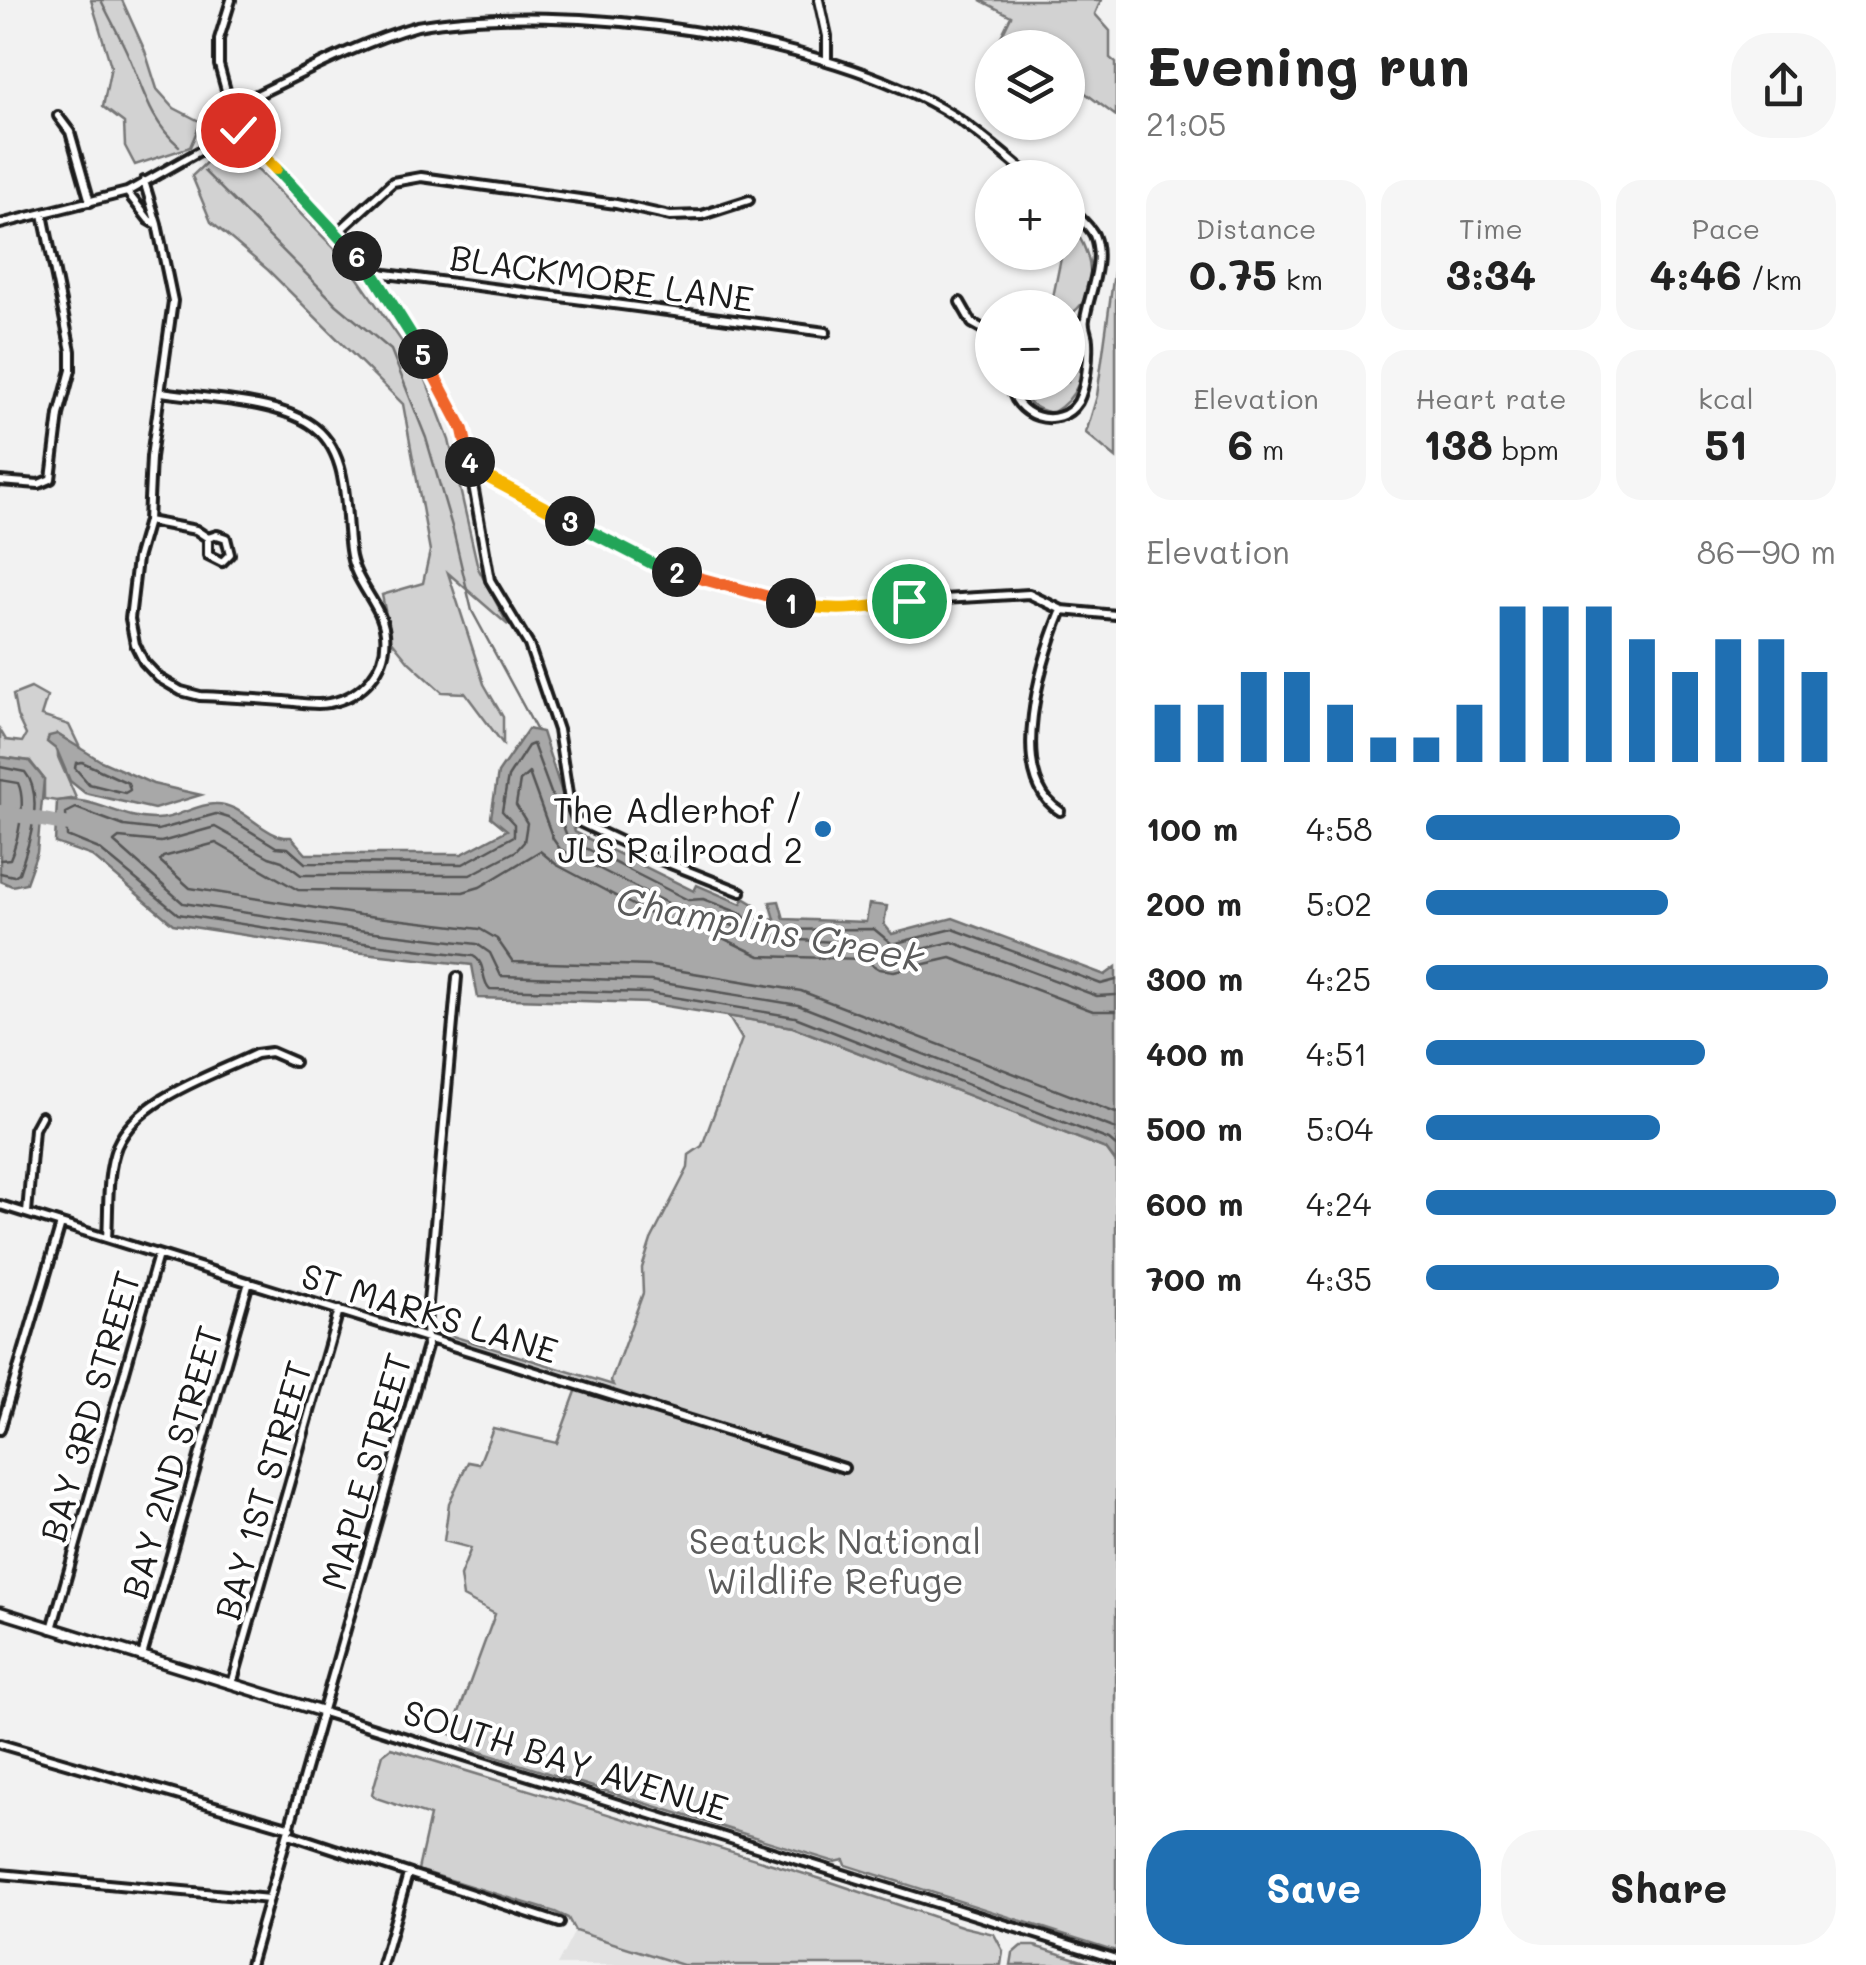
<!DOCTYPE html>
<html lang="en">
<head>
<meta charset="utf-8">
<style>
	:root { --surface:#fff; --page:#f6f6f6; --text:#222; --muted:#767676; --accent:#1f6fb2 }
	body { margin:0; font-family:Mali,sans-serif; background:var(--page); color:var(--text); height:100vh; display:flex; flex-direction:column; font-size:38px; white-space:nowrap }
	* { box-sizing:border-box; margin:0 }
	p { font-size:32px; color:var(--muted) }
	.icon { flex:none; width:55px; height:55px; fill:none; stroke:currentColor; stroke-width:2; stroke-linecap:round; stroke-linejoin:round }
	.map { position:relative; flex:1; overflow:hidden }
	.sheet { display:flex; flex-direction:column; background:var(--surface); width:750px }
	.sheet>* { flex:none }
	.fabs { position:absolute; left:975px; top:30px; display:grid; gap:20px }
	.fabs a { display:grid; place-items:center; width:110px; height:110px; border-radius:50%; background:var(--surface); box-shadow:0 2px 8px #0004; font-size:50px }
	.pin { position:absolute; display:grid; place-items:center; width:85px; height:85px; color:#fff; margin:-42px; border:5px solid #fff; border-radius:50%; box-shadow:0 2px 10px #0007 }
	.km { position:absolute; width:50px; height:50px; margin:-25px; border-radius:50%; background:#222; color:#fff; font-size:28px; line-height:50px; text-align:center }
	.round { display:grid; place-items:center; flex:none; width:105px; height:105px; border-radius:40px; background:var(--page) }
	.summary { display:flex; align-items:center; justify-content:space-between; height:170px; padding:0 30px }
	h1 { font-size:55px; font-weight:700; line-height:75px }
	.stats { display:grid; grid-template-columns:repeat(3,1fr); gap:15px; height:170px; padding:10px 30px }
	.stats div { display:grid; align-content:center; border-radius:25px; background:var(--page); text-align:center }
	.stats b { font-size:42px; font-weight:700 }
	.stats small { font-size:28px; font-weight:400 }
	.stats p { font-size:28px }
	.chart { height:280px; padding:20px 30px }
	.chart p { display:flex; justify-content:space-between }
	.chart svg { width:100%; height:180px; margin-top:10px; stroke:var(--accent); stroke-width:6 }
	.primary-button { display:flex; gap:20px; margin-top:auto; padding:20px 30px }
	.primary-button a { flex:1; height:115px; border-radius:40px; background:var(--accent); color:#fff; font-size:40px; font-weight:700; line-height:115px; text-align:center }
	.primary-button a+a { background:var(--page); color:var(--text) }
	ul { padding:0 30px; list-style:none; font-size:32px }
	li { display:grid; grid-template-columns:160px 120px 1fr; align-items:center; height:75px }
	li i { height:25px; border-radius:12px; background:var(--accent) }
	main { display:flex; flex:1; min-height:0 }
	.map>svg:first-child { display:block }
	.built { fill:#e2e2e2 }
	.green { fill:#d2d2d2; stroke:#777; stroke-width:2.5 }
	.water { fill:#a8a8a8; stroke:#707070; stroke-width:2.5 }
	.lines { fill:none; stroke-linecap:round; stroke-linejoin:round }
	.shore { stroke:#545454; stroke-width:2.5 }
	.stream { stroke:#707070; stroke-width:2.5 }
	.river { stroke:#a8a8a8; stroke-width:14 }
	.minor-casing { stroke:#1c1c1c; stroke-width:14 }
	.tertiary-casing { stroke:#1c1c1c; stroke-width:15 }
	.minor { stroke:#fff; stroke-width:6 }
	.tertiary { stroke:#fff; stroke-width:8 }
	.split-1-casing { stroke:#fff; stroke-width:20 }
	.split-2-casing { stroke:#fff; stroke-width:20 }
	.split-3-casing { stroke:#fff; stroke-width:20 }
	.split-4-casing { stroke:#fff; stroke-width:20 }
	.split-5-casing { stroke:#fff; stroke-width:20 }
	.split-6-casing { stroke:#fff; stroke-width:20 }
	.split-7-casing { stroke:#fff; stroke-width:20 }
	.split-8-casing { stroke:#fff; stroke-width:20 }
	.split-1 { stroke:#f5b400; stroke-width:12 }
	.split-2 { stroke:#f0652b; stroke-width:12 }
	.split-3 { stroke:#22a559; stroke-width:12 }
	.split-4 { stroke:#f5b400; stroke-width:12 }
	.split-5 { stroke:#f0652b; stroke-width:12 }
	.split-6 { stroke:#22a559; stroke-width:12 }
	.split-7 { stroke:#22a559; stroke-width:12 }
	.split-8 { stroke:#f5b400; stroke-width:12 }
	.poi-dot { fill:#1f6fb2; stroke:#fff; stroke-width:4 }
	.labels { text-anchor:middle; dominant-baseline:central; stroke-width:8; stroke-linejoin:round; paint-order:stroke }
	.street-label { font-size:35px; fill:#1c1c1c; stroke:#fff }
	.poi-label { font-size:35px; fill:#1c1c1c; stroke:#fff; text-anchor:end }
	.park-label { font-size:35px; fill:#5c5c5c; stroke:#fff }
	.water-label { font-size:38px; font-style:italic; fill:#5b5b5b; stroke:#fff }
</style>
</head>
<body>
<main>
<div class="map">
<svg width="1116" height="1965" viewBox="0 0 1116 1965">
	<rect width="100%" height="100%" fill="#f2f2f2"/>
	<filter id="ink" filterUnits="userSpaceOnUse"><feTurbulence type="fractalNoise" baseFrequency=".01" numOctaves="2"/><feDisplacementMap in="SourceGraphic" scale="20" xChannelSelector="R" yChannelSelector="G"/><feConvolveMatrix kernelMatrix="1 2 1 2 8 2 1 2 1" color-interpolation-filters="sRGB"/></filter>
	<g filter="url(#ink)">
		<path class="built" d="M 575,1931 L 683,1965 L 557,1965 Z"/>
		<path class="green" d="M 91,0 L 122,0 L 145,51 L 157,89 L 174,108 L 201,122 L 190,147 L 135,165 L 125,146 L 124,123 L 103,107 L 111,66 Z
			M 980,0 L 1101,0 L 1095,14 L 1110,31 L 1110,58 L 1116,63 L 1116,116 L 1068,80 L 1068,48 L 996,47 L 1011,16 Z
			M 214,155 L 243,155 L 343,257 L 423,372 L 449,440 L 478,568 L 508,625 L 448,573 L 484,684 L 503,717 L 503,744 L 465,693 L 442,692 L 409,662 L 391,640 L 382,595 L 423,583 L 430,551 L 403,404 L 268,270 L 211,222 L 192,176 Z
			M 1068,222 C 1092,247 1103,295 1068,316 L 1068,308 L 1051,307 L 1062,253 L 1068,252 Z
			M 1116,258 L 1116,458 L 1086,433 L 1097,396 Z
			M 1068,338 L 1081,344 C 1088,372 1077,399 1052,413 C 1034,409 1023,401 1019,383 L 1068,382 Z
			M 31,688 L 47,697 L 41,716 L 69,725 L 81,750 L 57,734 L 58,757 L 76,798 L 57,801 L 44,799 L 44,779 L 30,761 L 0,757 L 0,730 L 6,740 L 22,742 L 26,735 L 17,716 L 13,695 Z
			M 728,1016 L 793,1027 L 1106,1149 L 1116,1163 L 1116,1951 L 846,1865 L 844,1860 L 835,1862 L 464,1747 L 459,1737 L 451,1734 L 495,1614 L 463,1597 L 460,1576 L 471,1548 L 444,1541 L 449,1503 L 468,1462 L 479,1464 L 493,1428 L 557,1443 L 578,1386 L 430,1339 L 426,1328 L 613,1385 L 611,1381 L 643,1293 L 642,1268 L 651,1240 L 688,1168 L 689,1155 L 702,1146 L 742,1039 Z
			M 391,1748 L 831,1882 L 964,1927 L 994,1934 L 1003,1951 L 1001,1965 L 683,1965 L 575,1931 L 568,1918 L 555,1912 L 418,1870 L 430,1816 L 376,1798 L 372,1794 L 383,1754 Z
			M 1021,1946 L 1035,1946 L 1095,1965 L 1011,1965 L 1013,1953 Z"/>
		<path class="water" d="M 528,729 L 542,732 L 575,832 L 694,891 L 697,885 L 741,904 L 744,898 L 754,904 L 754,914 L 767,915 L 770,920 L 775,919 L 770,902 L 779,901 L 784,919 L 866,922 L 869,904 L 887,906 L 884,924 L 892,934 L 953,918 L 1105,975 L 1116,967 L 1116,1162 L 1106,1149 L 793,1027 L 648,1003 L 478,998 L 472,965 L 355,952 L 173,924 L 92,856 L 55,843 L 57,801 C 93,795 119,819 154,819 C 175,820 195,804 215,804 C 244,803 263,839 291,837 L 306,854 L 462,854 L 507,830 L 491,817 L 498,773 Z
			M 57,734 L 101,761 L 153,784 L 201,795 L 154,809 L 85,793 L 70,781 L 57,750 L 47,742 L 49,736 Z
			M 0,757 L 29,761 L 44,779 L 37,852 L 26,883 L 12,886 L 0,881 Z"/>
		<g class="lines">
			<path class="shore" d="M 82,762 L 128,783 L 130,790 L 125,793 L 89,784 L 75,768 L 76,763 Z
				M 0,767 L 25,772 C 45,796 29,845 19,873 L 14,876 L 0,873
				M 0,780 L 18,783 C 27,802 18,840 10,859 L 0,860
				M 1116,980 L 1101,984 L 953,929 L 892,944 L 874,929 L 769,930 L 750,923 L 742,914 L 703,899 L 688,900 L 568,839 L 533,744 L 528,746 L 508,777 L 502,811 L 514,824 L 514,836 L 463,864 L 305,863 L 288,848 L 276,847 L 229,818 L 216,814 L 158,830 L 124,826 L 76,808 L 66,813 L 67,836 L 99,849 L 178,914 L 356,942 L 473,956 C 487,963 480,980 490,989 L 649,993 L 795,1017 L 1109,1140 L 1116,1146
				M 1116,995 L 1097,996 L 952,942 L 894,956 L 882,954 L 870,944 L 800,940 L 769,942 L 703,912 L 685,912 L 560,849 L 553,839 L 529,773 L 520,781 L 516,805 L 527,823 L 524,842 L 516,851 L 470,875 L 301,875 L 282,861 L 269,857 L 215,827 L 161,842 L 119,838 L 114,842 L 183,903 L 358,930 L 477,944 L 490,953 L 501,976 L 651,981 L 798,1005 L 1116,1129
				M 1116,1011 L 1093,1011 L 951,958 L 894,971 L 879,969 L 863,959 L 760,956 L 702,928 L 683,927 L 648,913 L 557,865 L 540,851 L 480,887 L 463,892 L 298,890 L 216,843 L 163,857 L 160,861 L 190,888 L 360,915 L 480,929 L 497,939 L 513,962 L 652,966 L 801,991 L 1116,1113"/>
			<path class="stream" d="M 101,0 C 110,19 121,38 129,57 C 144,91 150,121 179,146
				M 204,171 L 337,305 L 391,350 L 426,438 L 453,530 L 472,611 L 537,731"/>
			<path class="river" d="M 0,812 L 75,826"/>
			<defs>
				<path id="minor" d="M 231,0 L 219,39 L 219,65 L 237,130 L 371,272 L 415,338 L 463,429 L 490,580 L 529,645 L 558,730 L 569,800 L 577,821 L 658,859 L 741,892
					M 819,0 L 827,36 L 827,60
					M 229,108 C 291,80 351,45 417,26 C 564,0 826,35 954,116 C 981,134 1007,157 1032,178
					M 58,116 L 70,132 L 90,202
					M 144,181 L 157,224 L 173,301 L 151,457 L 148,521 L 137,559 L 130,619 L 135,644 L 144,662 L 159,678 L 181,691 L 200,696 C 228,697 256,699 284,701 C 298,702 315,706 329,703 C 362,697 389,668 385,633 C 381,602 354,584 350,550 C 344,508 351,451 310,424 C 273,400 205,399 162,392
					M 127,192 L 149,220 L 156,224
					M 0,224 L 127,192 L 237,130
					M 337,233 L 393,182 L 421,177 L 616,204 L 670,216 L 702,215 L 749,200
					M 371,272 L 826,332
					M 960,302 L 972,323 L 992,334
					M 1068,326 L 1083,323
					M 1011,382 C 1012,417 1059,432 1078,402 C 1086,387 1089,358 1088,341 C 1088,333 1083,327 1085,319 C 1089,294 1105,261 1094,235 C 1089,225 1076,214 1068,207
					M 472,469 L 657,566 L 801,605 L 847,609 L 909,601 L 1029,594 L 1062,610 L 1116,615
					M 0,481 L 39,484 L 51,479 L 59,415 L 71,370 L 71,351 L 43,214
					M 148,521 L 196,530 L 208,538 L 217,535 L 226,538 L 230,554 L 222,562 L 208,555 L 208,538
					M 1060,811 C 1005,777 1042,659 1062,610
					M 0,1205 L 844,1468
					M 27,1213 L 34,1129 L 41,1116
					M 107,1238 C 109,1209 106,1174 117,1146 C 138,1098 211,1076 256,1054 L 271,1052 L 294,1062
					M 0,1430 L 61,1224
					M 52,1629 L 158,1255
					M 142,1656 L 249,1282
					M 232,1684 L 339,1310
					M 323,1712 L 1116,1959
					M 0,1744 L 291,1828
					M 289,1834 L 560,1923
					M 0,1874 L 269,1899
					M 250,1965 L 427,1346 L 426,1325 L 457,977
					M 382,1965 L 408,1874"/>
				<path id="tertiary" d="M 0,1612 L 323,1712"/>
			</defs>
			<use href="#minor" class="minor-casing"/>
			<use href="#tertiary" class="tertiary-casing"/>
			<use href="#minor" class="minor"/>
			<use href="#tertiary" class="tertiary"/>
		</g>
	</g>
	<g class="lines" filter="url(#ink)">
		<defs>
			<path id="split-1" d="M 791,603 C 830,613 870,608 909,601"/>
			<path id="split-2" d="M 677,572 L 791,603"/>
			<path id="split-3" d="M 570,521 L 657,566 L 677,572"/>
			<path id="split-4" d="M 470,462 L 472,469 L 570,521"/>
			<path id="split-5" d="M 423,354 L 463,430 L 470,462"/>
			<path id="split-6" d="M 357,256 L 372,272 L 423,354"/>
			<path id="split-7" d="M 276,169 L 357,256"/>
			<path id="split-8" d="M 238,130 L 276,169"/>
		</defs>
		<use href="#split-1" class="split-1-casing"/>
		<use href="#split-2" class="split-2-casing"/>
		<use href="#split-3" class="split-3-casing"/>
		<use href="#split-4" class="split-4-casing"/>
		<use href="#split-5" class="split-5-casing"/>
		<use href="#split-6" class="split-6-casing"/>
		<use href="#split-7" class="split-7-casing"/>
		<use href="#split-8" class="split-8-casing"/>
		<use href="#split-1" class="split-1"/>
		<use href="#split-2" class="split-2"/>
		<use href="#split-3" class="split-3"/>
		<use href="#split-4" class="split-4"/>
		<use href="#split-5" class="split-5"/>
		<use href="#split-6" class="split-6"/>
		<use href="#split-7" class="split-7"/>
		<use href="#split-8" class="split-8"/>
	</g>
	<circle class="poi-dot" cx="823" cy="829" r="10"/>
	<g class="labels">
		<g class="street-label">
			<text transform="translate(602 277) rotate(8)">BLACKMORE LANE</text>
			<text transform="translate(430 1312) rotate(17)">ST MARKS LANE</text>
			<text transform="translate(89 1406) rotate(-74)">BAY 3RD STREET</text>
			<text transform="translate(171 1462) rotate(-74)">BAY 2ND STREET</text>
			<text transform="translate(365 1471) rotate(-74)">MAPLE STREET</text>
			<text transform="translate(262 1490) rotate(-74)">BAY 1ST STREET</text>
			<text transform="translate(566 1759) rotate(17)">SOUTH BAY AVENUE</text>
		</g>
		<g class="poi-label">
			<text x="803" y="809">The Adlerhof /<tspan x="803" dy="40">JLS Railroad 2</tspan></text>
		</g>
		<g class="park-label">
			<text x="835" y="1540">Seatuck National<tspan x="835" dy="40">Wildlife Refuge</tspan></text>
		</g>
		<g class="water-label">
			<text transform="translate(770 928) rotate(11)">Champlins Creek</text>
		</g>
	</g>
</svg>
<div class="fabs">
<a><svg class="icon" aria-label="layers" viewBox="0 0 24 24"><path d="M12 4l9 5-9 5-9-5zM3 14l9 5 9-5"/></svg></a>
<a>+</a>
<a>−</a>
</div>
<div class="pin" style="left:909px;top:601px;background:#1e9e55"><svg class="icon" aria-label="arrive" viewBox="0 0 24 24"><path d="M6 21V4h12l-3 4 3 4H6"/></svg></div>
<div class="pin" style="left:238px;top:130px;background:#d93025"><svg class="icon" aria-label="check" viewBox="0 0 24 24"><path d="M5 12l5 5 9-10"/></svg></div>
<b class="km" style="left:791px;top:603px">1</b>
<b class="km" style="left:677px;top:572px">2</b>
<b class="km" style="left:570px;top:521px">3</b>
<b class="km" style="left:470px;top:462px">4</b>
<b class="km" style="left:423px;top:354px">5</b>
<b class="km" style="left:357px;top:256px">6</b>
</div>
<section class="sheet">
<div class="summary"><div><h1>Evening run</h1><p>21:05</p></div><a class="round"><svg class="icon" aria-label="share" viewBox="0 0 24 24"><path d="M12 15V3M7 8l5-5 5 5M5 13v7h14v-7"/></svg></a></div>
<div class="stats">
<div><p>Distance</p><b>0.75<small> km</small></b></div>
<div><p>Time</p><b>3:34</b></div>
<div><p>Pace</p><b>4:46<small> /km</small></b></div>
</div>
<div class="stats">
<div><p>Elevation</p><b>6<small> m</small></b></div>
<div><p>Heart rate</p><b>138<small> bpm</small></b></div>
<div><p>kcal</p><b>51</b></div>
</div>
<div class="chart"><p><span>Elevation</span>86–90 m</p>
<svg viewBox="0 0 160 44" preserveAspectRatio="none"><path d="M5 44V30M15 44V30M25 44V22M35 44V22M45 44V30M55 44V38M65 44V38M75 44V30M85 44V6M95 44V6M105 44V6M115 44V14M125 44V22M135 44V14M145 44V14M155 44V22"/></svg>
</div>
<ul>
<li><b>100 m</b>4:58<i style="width:62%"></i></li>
<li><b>200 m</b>5:02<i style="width:59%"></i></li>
<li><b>300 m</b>4:25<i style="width:98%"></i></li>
<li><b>400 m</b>4:51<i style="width:68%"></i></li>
<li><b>500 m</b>5:04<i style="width:57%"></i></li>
<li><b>600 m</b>4:24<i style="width:100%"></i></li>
<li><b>700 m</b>4:35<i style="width:86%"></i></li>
</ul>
<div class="primary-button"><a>Save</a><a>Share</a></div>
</section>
</main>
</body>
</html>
